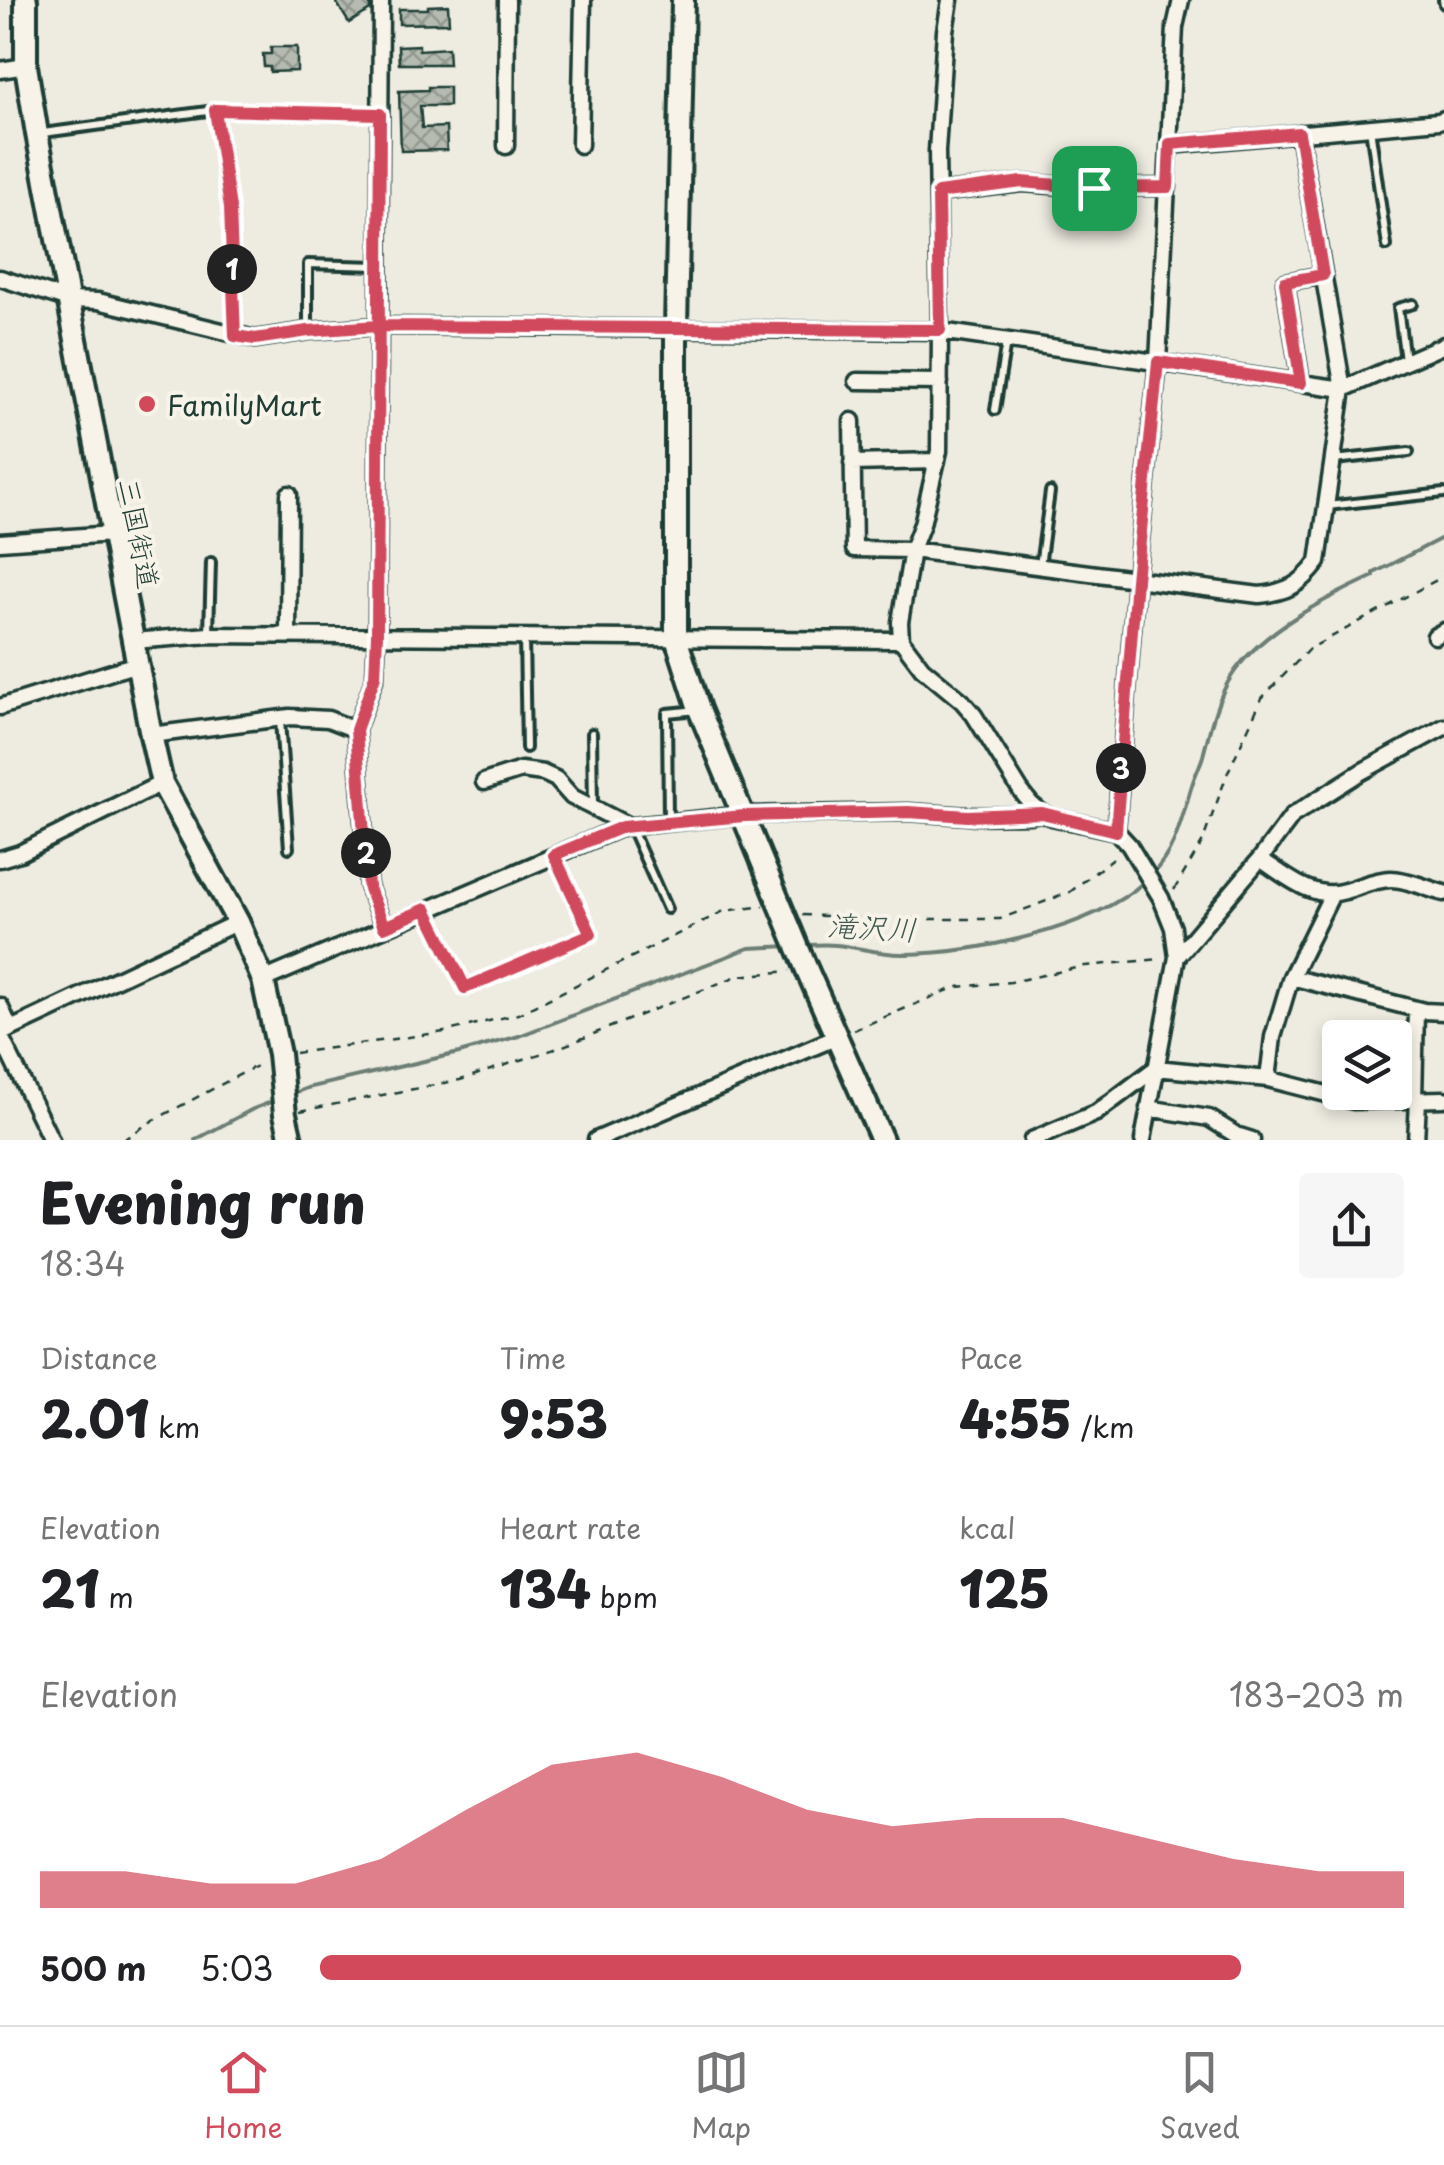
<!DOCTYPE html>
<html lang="en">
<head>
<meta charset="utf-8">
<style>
	:root { --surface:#fff; --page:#f6f6f6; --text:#202124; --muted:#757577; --line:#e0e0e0; --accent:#d1495b }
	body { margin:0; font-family:"Playpen Sans","Klee One",sans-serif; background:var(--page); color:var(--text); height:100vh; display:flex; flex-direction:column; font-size:38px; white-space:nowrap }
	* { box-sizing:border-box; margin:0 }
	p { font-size:32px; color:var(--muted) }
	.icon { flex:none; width:55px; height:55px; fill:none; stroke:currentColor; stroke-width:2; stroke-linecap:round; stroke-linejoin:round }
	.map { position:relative; height:1140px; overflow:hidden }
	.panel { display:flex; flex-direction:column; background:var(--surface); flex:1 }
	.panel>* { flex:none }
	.controls { position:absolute; left:1322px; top:1020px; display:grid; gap:20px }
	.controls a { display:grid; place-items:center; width:90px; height:90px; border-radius:10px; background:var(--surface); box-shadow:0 5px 15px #0003; font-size:50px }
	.pin { position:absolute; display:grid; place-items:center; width:85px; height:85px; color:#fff; margin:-42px; border-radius:20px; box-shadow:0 5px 15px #0006 }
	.km { position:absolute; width:50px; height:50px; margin:-25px; border-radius:50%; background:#222; color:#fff; font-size:28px; line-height:50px; text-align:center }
	.round { display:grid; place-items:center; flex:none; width:105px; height:105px; border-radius:10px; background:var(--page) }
	.summary { display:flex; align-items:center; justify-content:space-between; height:170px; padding:0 40px }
	h1 { font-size:55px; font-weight:800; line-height:75px }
	.figures { display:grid; grid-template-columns:repeat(3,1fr); gap:15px; height:170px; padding:10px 40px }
	.figures div { display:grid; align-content:center }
	.figures b { font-size:50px; font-weight:800 }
	.figures small { font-size:28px; font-weight:400 }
	.figures p { font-size:28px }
	.chart { height:280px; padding:20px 40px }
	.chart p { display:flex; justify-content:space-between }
	.chart svg { width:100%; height:180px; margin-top:10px; fill:var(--accent); opacity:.7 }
	ul { padding:0 40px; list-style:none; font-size:32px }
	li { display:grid; grid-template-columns:160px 120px 1fr; align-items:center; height:75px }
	li i { height:25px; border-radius:12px; background:var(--accent) }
	.menu { display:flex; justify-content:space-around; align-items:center; height:140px; border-top:2px solid var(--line); background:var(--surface); font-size:28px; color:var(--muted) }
	.menu a { display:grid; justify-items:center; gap:5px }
	.menu .selected { color:var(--accent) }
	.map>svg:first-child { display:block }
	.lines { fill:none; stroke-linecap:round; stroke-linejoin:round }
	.stream { stroke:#6c7e74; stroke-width:4 }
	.building { fill:url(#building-cross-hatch); stroke:#1f3d34; stroke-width:2.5 }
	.lane-casing { stroke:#1f3d34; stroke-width:14 }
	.street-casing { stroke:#1f3d34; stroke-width:21 }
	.secondary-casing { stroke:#1f3d34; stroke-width:28 }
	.path { stroke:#1f3d34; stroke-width:2.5; stroke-dasharray:8 8; stroke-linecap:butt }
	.lane { stroke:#f7f3e8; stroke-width:6 }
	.street { stroke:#f7f3e8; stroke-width:14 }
	.secondary { stroke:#f7f3e8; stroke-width:20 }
	.route-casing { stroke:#fff; stroke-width:20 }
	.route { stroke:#d1495b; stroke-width:12 }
	.poi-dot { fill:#d1495b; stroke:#f7f3e8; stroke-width:4 }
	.labels { text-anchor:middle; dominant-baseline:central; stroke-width:8; stroke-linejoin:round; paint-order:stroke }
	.poi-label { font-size:28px; fill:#1f3d34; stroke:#f7f3e8; text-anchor:start }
	.street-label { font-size:28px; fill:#1f3d34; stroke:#f7f3e8 }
	.water-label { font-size:30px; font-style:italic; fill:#3f584f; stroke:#f7f3e8 }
</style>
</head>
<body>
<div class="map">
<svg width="1444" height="1140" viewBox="0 0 1444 1140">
	<defs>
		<pattern id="building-cross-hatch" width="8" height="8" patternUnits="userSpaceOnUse" patternTransform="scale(2.5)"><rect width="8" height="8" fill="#b5bbb0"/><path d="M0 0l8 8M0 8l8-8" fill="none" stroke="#939990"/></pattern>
	</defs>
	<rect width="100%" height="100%" fill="#eeece1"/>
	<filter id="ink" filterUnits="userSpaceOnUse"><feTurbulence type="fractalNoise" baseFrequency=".01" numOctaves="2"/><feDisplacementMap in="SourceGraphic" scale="20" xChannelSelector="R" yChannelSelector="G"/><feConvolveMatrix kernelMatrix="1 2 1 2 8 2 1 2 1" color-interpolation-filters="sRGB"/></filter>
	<g filter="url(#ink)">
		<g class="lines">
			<path class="stream" d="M 1151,875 C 1176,851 1182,817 1192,785 C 1195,775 1200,766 1203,756 C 1210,729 1216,701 1231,677 C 1260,631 1326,598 1374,576 L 1374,573 L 1444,537
				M 805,945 C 815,945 826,944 836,945 C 859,947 881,955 905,954 C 975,953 1091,930 1144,882
				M 289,1095 L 307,1088 L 459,1053 L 519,1036 L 749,948 L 790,946
				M 195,1140 L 253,1109 L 276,1100"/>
		</g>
		<path class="building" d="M 335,0 L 370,0 L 370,10 L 349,23 Z
			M 448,5 L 449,23 L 399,24 L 399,9 L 428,9 L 428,6 Z
			M 419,45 L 419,50 L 448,48 L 449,64 L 399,64 L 398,46 Z
			M 271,47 L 297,47 L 297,71 L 270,72 L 270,67 L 264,67 L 263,54 L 271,54 Z
			M 428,87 L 449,87 L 449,106 L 420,106 L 422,128 L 446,127 L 447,150 L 401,151 L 399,91 L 428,90 Z"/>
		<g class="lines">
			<defs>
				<path id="lane" d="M 1443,0 L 1444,4
					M 215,110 L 230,208 L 235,334
					M 1370,128 L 1387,246
					M 43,133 L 215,110 L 379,114
					M 308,330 L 308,264 L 378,266
					M 1405,360 L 1398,308 L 1413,304
					M 995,410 L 1006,342
					M 1334,460 L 1409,452
					M 1327,506 L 1444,493
					M 1040,566 L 1050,492
					M 209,633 L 211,562
					M 524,638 L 526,748
					M 280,720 L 289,848
					M 592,733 L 593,806
					M 668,820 L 667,713 L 698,710
					M 631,828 L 667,909
					M 428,912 L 465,988 L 591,933 L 555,856"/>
				<path id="street" d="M 381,0 L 377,635 L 375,677 L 356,730 L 368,886 L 384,927
					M 950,0 L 945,31 L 937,151 L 940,331 L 939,451 L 922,524 L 912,550 L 900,622 L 901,640 L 922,668 L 962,701 L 974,715 L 1021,791 L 1031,804 L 1042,813 L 1052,817 L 1116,831 L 1129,845 L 1161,898 L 1173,928 L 1177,957 L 1143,1140
					M 0,70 L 26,66
					M 580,145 L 583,0
					M 1170,145 L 1439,121 L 1444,119
					M 506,146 L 507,0
					M 938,193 L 1022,183 L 1094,188 L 1168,187
					M 0,278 L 69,300 L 98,301 L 255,339 L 308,331 L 378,326 L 940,331 L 1343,389 L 1444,345
					M 857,381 L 940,382
					M 1301,383 L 1285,282 L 1323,275
					M 852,421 L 854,549 L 912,550 L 1259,595 C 1287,592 1301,585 1318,562 L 1343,389 L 1299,133
					M 852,463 L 937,461
					M 0,542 L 112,534
					M 288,635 L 289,494
					M 1435,636 L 1444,631
					M 133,641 L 209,635 L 901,640
					M 0,707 L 137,664
					M 151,735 L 290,717 L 328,719 L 356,730
					M 484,782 L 521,770 L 543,773 L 556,779 L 572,797 L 629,826
					M 1116,831 L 1136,580 L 1158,362 L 1175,27 L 1181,0
					M 0,859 L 20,853 L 162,783
					M 1260,859 C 1286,876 1313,901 1345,891 C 1360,887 1375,879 1391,879 C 1408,879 1427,889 1444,893
					M 1177,957 L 1260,859 L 1293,815 L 1361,772 L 1444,727
					M 1291,977 L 1424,1011 L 1444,1012
					M 263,980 L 622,827 L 744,815 L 908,812 L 969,816 L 1030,815 L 1042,813
					M 0,1006 L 10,1028
					M 0,1034 L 238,922
					M 0,1035 L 51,1140
					M 1268,1079 L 1273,1037 L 1291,977 L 1332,894
					M 1414,1100 L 1416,1009
					M 1148,1108 L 1209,1118 L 1236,1135 L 1252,1140
					M 596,1140 L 837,1037
					M 1032,1140 L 1096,1113 L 1156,1068 L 1268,1079 L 1354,1101 L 1444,1099
					M 1416,1140 L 1418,1100"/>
				<path id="secondary" d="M 26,0 L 26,66 L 37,134 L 151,735 L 162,783 L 238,922 L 263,980 L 279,1054 L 285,1114 L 291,1140
					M 683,0 L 676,327 L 676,638 L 699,709 L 807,970 L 882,1140"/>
			</defs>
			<use href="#lane" class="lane-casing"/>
			<use href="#street" class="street-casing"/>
			<use href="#secondary" class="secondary-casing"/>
			<path class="path" d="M 1174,890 L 1202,843 L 1228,772 L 1262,698 L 1309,649 L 1444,576
				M 802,915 L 890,919 L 1000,919 L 1070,892 L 1116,856
				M 854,1030 L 956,987 L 1011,982 L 1085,966 L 1160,959
				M 295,1053 L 444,1032 L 518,1014 L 724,911 L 764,906
				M 300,1111 L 460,1080 L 561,1047 L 737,976 L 790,971
				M 123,1140 L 152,1121 L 260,1064"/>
			<use href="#lane" class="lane"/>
			<use href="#street" class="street"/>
			<use href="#secondary" class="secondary"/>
		</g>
	</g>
	<g class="lines" filter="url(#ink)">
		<defs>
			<path id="route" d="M 1094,188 L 1022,182 L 938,193 L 940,330 L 378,326 L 308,331 L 255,339 L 235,336 L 230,208 L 215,110 L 380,114 L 377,635 L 375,676 L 356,730 L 368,886 L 384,927 L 426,909 L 465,988 L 591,934 L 554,855 L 622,827 L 744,816 L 908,812 L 968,816 L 1042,813 L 1116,831 L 1136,580 L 1158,362 L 1301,383 L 1285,282 L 1323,275 L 1299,133 L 1170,144 L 1168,187 L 1094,188"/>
		</defs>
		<use href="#route" class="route-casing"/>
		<use href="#route" class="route"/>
	</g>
	<circle class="poi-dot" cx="147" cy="404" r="10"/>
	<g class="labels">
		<g class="poi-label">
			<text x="167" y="404">FamilyMart</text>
		</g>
		<g class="street-label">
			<text transform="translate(140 533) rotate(79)">三国街道</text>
		</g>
		<g class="water-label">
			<text transform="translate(872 926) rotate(3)">滝沢川</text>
		</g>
	</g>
</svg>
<div class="controls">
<a><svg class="icon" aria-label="layers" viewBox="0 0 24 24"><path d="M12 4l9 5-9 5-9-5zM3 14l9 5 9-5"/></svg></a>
</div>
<div class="pin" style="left:1094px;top:188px;background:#1e9e55"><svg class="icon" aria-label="arrive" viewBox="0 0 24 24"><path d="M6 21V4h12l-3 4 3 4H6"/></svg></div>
<b class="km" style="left:232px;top:269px">1</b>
<b class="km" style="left:366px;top:853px">2</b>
<b class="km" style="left:1121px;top:768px">3</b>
</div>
<section class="panel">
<div class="summary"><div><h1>Evening run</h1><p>18:34</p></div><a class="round"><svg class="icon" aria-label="share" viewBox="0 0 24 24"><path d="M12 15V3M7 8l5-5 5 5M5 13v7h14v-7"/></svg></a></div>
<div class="figures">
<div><p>Distance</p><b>2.01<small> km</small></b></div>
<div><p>Time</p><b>9:53</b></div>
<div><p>Pace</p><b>4:55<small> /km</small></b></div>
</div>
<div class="figures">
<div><p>Elevation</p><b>21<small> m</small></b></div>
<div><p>Heart rate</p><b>134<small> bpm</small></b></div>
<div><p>kcal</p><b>125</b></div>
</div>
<div class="chart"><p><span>Elevation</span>183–203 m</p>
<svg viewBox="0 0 160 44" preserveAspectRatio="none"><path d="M0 44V35L10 35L20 38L30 38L40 32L50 20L60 9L70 6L80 12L90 20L100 24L110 22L120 22L130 27L140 32L150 35L160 35V44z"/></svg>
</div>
<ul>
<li><b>500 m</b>5:03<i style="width:85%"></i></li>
</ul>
</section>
<nav class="menu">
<a class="selected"><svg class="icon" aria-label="home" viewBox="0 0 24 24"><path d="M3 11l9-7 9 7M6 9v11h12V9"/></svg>Home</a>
<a><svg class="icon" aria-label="map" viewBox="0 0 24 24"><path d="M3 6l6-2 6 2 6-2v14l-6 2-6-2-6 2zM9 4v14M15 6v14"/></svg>Map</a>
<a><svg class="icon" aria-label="saved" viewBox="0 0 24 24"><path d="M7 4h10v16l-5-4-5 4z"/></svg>Saved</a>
</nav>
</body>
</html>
